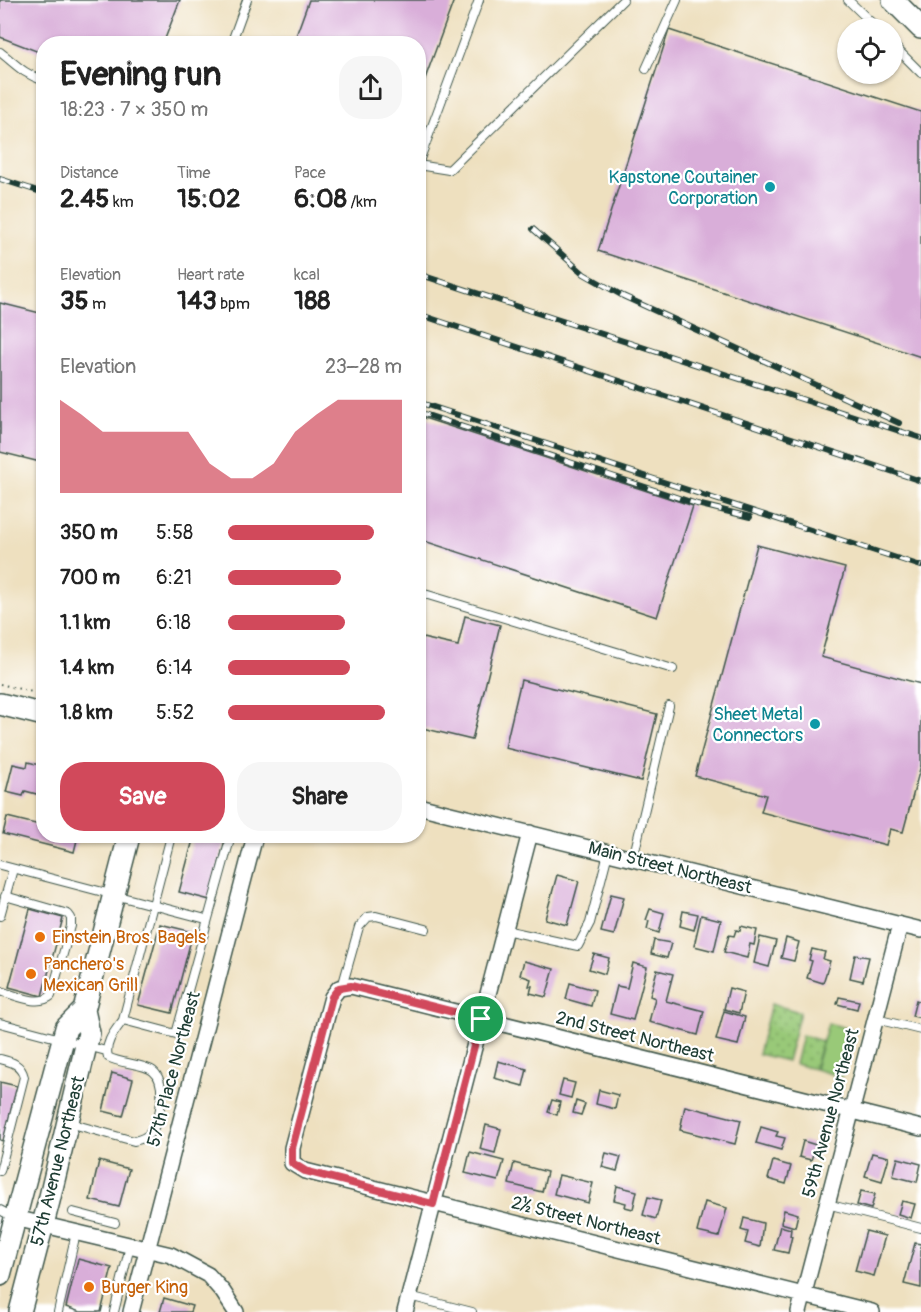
<!DOCTYPE html>
<html lang="en">
<head>
<meta charset="utf-8">
<style>
	:root { --surface:#fff; --page:#f6f6f6; --text:#222; --muted:#767676; --accent:#d1495b }
	body { margin:0; font-family:Pangolin,sans-serif; background:var(--page); color:var(--text); height:100vh; display:flex; flex-direction:column; font-size:22px; white-space:nowrap }
	* { box-sizing:border-box; margin:0 }
	p { font-size:20px; color:var(--muted) }
	.icon { flex:none; width:33px; height:33px; fill:none; stroke:currentColor; stroke-width:2; stroke-linecap:round; stroke-linejoin:round }
	.map { position:relative; flex:1; overflow:hidden }
	.panel { position:absolute; left:36px; top:36px; width:390px; height:807px; display:flex; flex-direction:column; background:var(--surface); border-radius:24px; box-shadow:0 2px 4px #0004 }
	.panel>* { flex:none }
	.controls { position:absolute; left:837px; top:18px; display:grid; gap:12px }
	.controls a { display:grid; place-items:center; width:66px; height:66px; border-radius:50%; background:var(--surface); box-shadow:0 2px 4px #0004; font-size:30px }
	.pin { position:absolute; display:grid; place-items:center; width:51px; height:51px; color:#fff; margin:-26px; border:3px solid #fff; border-radius:50%; box-shadow:0 2px 6px #0007 }
	.round { display:grid; place-items:center; flex:none; width:63px; height:63px; border-radius:24px; background:var(--page) }
	.head { display:flex; align-items:center; justify-content:space-between; height:102px; padding:0 24px }
	h1 { font-size:33px; font-weight:700; line-height:45px }
	.figures { display:grid; grid-template-columns:repeat(3,1fr); gap:9px; height:102px; padding:6px 24px }
	.figures div { display:grid; align-content:center }
	.figures b { font-size:26px; font-weight:700 }
	.figures small { font-size:16px; font-weight:400 }
	.figures p { font-size:16px }
	.chart { height:168px; padding:12px 24px }
	.chart p { display:flex; justify-content:space-between }
	.chart svg { width:100%; height:108px; margin-top:6px; fill:var(--accent); opacity:.7 }
	.cta { display:flex; gap:12px; margin-top:auto; padding:12px 24px }
	.cta a { flex:1; height:69px; border-radius:24px; background:var(--accent); color:#fff; font-size:24px; font-weight:700; line-height:69px; text-align:center }
	.cta a+a { background:var(--page); color:var(--text) }
	ul { padding:0 24px; list-style:none; font-size:20px }
	li { display:grid; grid-template-columns:96px 72px 1fr; align-items:center; height:45px }
	li i { height:15px; border-radius:8px; background:var(--accent) }
	.map>svg:first-child { display:block }
	.park { fill:url(#park-dots); stroke:#5c8356; stroke-width:1.5 }
	.garden { fill:#99c978; stroke:#5c8356; stroke-width:1.5 }
	.building { fill:#d9aed9 }
	.lines { fill:none; stroke-linecap:round; stroke-linejoin:round }
	.lane-casing { stroke:#3e5549; stroke-width:10 }
	.street-casing { stroke:#3e5549; stroke-width:18 }
	.secondary-casing { stroke:#3e5549; stroke-width:24 }
	.path { stroke:#3e5549; stroke-width:2; stroke-dasharray:1.5 4.5; stroke-linecap:butt }
	.lane { stroke:#fff; stroke-width:8 }
	.street { stroke:#fff; stroke-width:15 }
	.secondary { stroke:#fff; stroke-width:21 }
	.rail-casing { stroke:#1f3d34; stroke-width:6 }
	.rail { stroke:#fff; stroke-width:4; stroke-dasharray:11; stroke-linecap:butt }
	.route-casing { stroke:#fff; stroke-width:12 }
	.route { stroke:#d1495b; stroke-width:8 }
	.culture-dot { fill:#0f9aa8; stroke:#fff; stroke-width:2 }
	.food-dot { fill:#e8710a; stroke:#fff; stroke-width:2 }
	.labels { text-anchor:middle; dominant-baseline:central; stroke-width:4.5; stroke-linejoin:round; paint-order:stroke }
	.culture-label { font-size:18px; fill:#0d838f; stroke:#fff; text-anchor:end }
	.street-label { font-size:18px; fill:#1f3d34; stroke:#fff }
	.food-label { font-size:18px; fill:#c56008; stroke:#fff; text-anchor:start }
</style>
</head>
<body>
<div class="map">
<svg width="921" height="1312" viewBox="0 0 921 1312">
	<defs>
		<pattern id="park-dots" width="8" height="8" patternUnits="userSpaceOnUse" patternTransform="scale(1.5)"><rect width="8" height="8" fill="#99c978"/><path d="M2 2h.1M6 6h.1" fill="none" stroke="#7ca463" stroke-width="1.8" stroke-linecap="round"/></pattern>
	</defs>
	<rect width="100%" height="100%" fill="#fff"/>
	<filter id="ink" filterUnits="userSpaceOnUse"><feTurbulence type="fractalNoise" baseFrequency=".0167" numOctaves="2"/><feDisplacementMap in="SourceGraphic" scale="12" xChannelSelector="R" yChannelSelector="G"/><feConvolveMatrix kernelMatrix="1 2 1 2 8 2 1 2 1" color-interpolation-filters="sRGB"/></filter>
	<filter id="wash" filterUnits="userSpaceOnUse"><feTurbulence type="fractalNoise" baseFrequency=".008" numOctaves="4" result="noise"/><feDisplacementMap in="SourceGraphic" scale="24" xChannelSelector="R" yChannelSelector="G"/><feGaussianBlur stdDeviation="1.35" result="paint"/><feColorMatrix in="noise" values="0 0 0 0 0 0 0 0 0 0 0 0 0 0 0 0 0 1.4 0 .05"/><feComposite in="paint" operator="in"/></filter>
	<g filter="url(#wash)">
		<rect width="100%" height="100%" fill="#eee0bf"/>
		<path class="park" d="M 771,1004 L 800,1012 L 787,1061 L 758,1054 Z
			M 802,1035 L 822,1041 L 814,1069 L 795,1064 Z"/>
		<path class="garden" d="M 828,1023 L 854,1030 L 841,1077 L 815,1069 Z"/>
		<g id="blocks">
			<path class="building" d="M 0,0 L 180,0 L 163,44 L 44,44 L 44,54 L 0,37 Z
				M 309,0 L 454,0 L 419,95 L 418,44 L 293,44 Z
				M 669,30 L 921,112 L 921,357 L 598,251 Z
				M 0,303 L 44,314 L 44,463 L 0,452 Z
				M 418,416 L 693,506 L 657,617 L 418,539 Z
				M 757,545 L 845,568 L 821,657 L 921,684 L 921,765 L 903,832 L 890,829 L 886,845 L 761,812 L 766,795 L 695,776 Z
				M 465,616 L 500,625 L 472,740 L 418,727 L 418,637 L 458,646 Z
				M 521,680 L 657,714 L 641,781 L 505,748 Z
				M 28,762 L 44,766 L 44,796 L 25,791 L 23,796 L 6,792 L 13,764 L 27,767 Z
				M 7,817 L 44,826 L 44,836 L 78,836 L 74,852 L 3,834 Z
				M 194,836 L 226,836 L 210,900 L 179,892 Z
				M 557,875 L 579,881 L 567,925 L 545,919 Z
				M 611,894 L 624,897 L 614,935 L 601,932 Z
				M 30,909 L 63,918 L 42,996 L 9,987 Z
				M 650,909 L 664,913 L 659,933 L 647,929 L 649,921 L 646,920 Z
				M 683,911 L 698,914 L 694,930 L 680,926 Z
				M 701,915 L 721,920 L 714,951 L 694,946 Z
				M 160,924 L 193,932 L 172,1013 L 138,1005 Z
				M 741,926 L 757,930 L 754,945 L 750,944 L 747,958 L 724,952 L 729,935 L 734,936 L 736,930 L 740,931 Z
				M 760,937 L 776,941 L 769,967 L 754,963 Z
				M 786,938 L 799,942 L 794,961 L 781,958 Z
				M 654,940 L 671,943 L 667,958 L 651,954 Z
				M 812,949 L 825,952 L 823,959 L 830,961 L 823,983 L 807,978 L 812,961 L 809,960 Z
				M 594,954 L 609,958 L 605,974 L 589,969 Z
				M 855,955 L 869,957 L 863,981 L 850,978 Z
				M 524,961 L 554,969 L 546,997 L 530,993 L 532,986 L 529,986 L 531,979 L 520,975 Z
				M 633,963 L 647,967 L 633,1020 L 610,1014 L 617,986 L 627,988 Z
				M 657,970 L 673,974 L 666,1001 L 704,1011 L 698,1035 L 649,1022 L 655,998 L 650,996 Z
				M 570,983 L 595,990 L 591,1006 L 566,999 Z
				M 729,988 L 744,992 L 739,1013 L 724,1009 Z
				M 839,997 L 859,1001 L 857,1009 L 837,1004 Z
				M 916,1000 L 921,1002 L 921,1018 L 912,1016 Z
				M 724,1011 L 745,1017 L 738,1045 L 716,1040 Z
				M 498,1061 L 527,1069 L 523,1086 L 494,1078 Z
				M 112,1073 L 133,1079 L 123,1116 L 103,1111 Z
				M 563,1080 L 575,1083 L 571,1098 L 559,1095 Z
				M 0,1082 L 17,1086 L 3,1141 L 0,1140 Z
				M 599,1090 L 618,1095 L 615,1109 L 596,1104 Z
				M 552,1100 L 560,1102 L 557,1115 L 548,1112 Z
				M 576,1101 L 585,1104 L 581,1115 L 573,1113 Z
				M 685,1106 L 741,1120 L 735,1144 L 680,1130 Z
				M 486,1125 L 501,1129 L 495,1153 L 480,1149 Z
				M 761,1127 L 778,1132 L 776,1136 L 785,1138 L 781,1150 L 756,1143 Z
				M 803,1141 L 816,1145 L 811,1160 L 799,1157 Z
				M 470,1152 L 504,1161 L 498,1181 L 465,1173 Z
				M 606,1153 L 621,1157 L 617,1171 L 602,1167 Z
				M 872,1153 L 889,1157 L 882,1181 L 865,1176 Z
				M 898,1158 L 921,1164 L 917,1182 L 893,1176 Z
				M 99,1161 L 129,1169 L 119,1207 L 90,1200 Z
				M 773,1161 L 791,1166 L 786,1184 L 768,1179 Z
				M 514,1163 L 547,1172 L 542,1192 L 509,1184 Z
				M 559,1175 L 593,1183 L 588,1203 L 554,1194 Z
				M 617,1186 L 637,1191 L 633,1209 L 625,1207 L 626,1203 L 614,1200 Z
				M 861,1191 L 875,1194 L 871,1209 L 857,1205 Z
				M 648,1197 L 661,1200 L 656,1219 L 643,1215 Z
				M 902,1201 L 915,1204 L 911,1218 L 898,1214 Z
				M 705,1202 L 727,1208 L 719,1237 L 697,1232 Z
				M 784,1210 L 798,1214 L 795,1227 L 781,1223 Z
				M 744,1218 L 763,1223 L 760,1247 L 745,1243 L 748,1232 L 741,1230 Z
				M 780,1226 L 791,1229 L 790,1236 L 792,1236 L 788,1253 L 774,1250 Z
				M 866,1231 L 885,1236 L 874,1276 L 855,1271 Z
				M 915,1243 L 921,1244 L 921,1288 L 904,1284 Z
				M 78,1259 L 112,1268 L 101,1312 L 80,1312 L 66,1307 Z
				M 164,1298 L 192,1306 L 190,1312 L 160,1312 Z"/>
		</g>
	</g>
	<g filter="url(#ink)">
		<use href="#blocks" fill-opacity="0" stroke="#3e5549" stroke-width="1.5"/>
		<g class="lines">
			<defs>
				<path id="lane" d="M 848,0 L 877,28
					M 231,44 L 247,0
					M 892,44 L 921,73
					M 0,52 C 17,65 22,73 44,81
					M 646,69 L 677,0
					M 418,164 L 479,0
					M 418,165 L 449,170 L 623,0
					M 418,592 L 673,669
					M 171,836 L 123,1020 L 176,1034 L 231,836
					M 633,859 L 669,706
					M 0,865 L 206,919
					M 0,916 L 13,869
					M 505,930 L 578,946 L 590,923 L 608,853
					M 342,987 L 359,927 L 368,917 L 376,916 L 426,929
					M 0,991 C 15,995 38,1007 51,996 L 71,926 L 71,918 L 68,914 L 5,896
					M 876,1019 L 921,1030
					M 0,1023 L 106,1051
					M 0,1059 C 12,1062 21,1064 24,1077 L 0,1171
					M 69,1123 L 134,1141 C 141,1139 146,1138 151,1132 C 161,1120 167,1082 153,1071 C 143,1063 120,1064 108,1057 C 104,1043 115,1031 123,1020
					M 827,1204 L 921,1228
					M 0,1210 L 15,1218
					M 73,1212 L 115,1223
					M 409,1296 L 472,1312
					M 58,1312 L 76,1233
					M 114,1312 L 130,1246"/>
				<path id="street" d="M 418,806 L 921,930
					M 15,1218 L 171,1255 L 208,1275 L 223,1292 L 236,1312
					M 131,1312 L 255,836
					M 405,1312 L 530,833
					M 799,1312 L 900,925
					M 872,1312 L 305,1171 L 292,1163 L 292,1148 L 332,997 L 339,988 L 351,986 L 921,1128"/>
				<path id="secondary" d="M 893,0 L 921,28
					M 0,704 L 44,715
					M 0,1275 L 66,1028 L 84,1010
					M 20,1312 L 49,1201 L 89,1033 L 84,1010 L 129,836"/>
			</defs>
			<use href="#lane" class="lane-casing"/>
			<use href="#street" class="street-casing"/>
			<use href="#secondary" class="secondary-casing"/>
			<path class="path" d="M 0,684 L 44,695"/>
			<use href="#lane" class="lane"/>
			<use href="#street" class="street"/>
			<use href="#secondary" class="secondary"/>
			<defs>
				<path id="rail" d="M 0,179 L 44,193
					M 533,229 L 584,274 L 623,296 L 899,423
					M 418,274 L 921,438
					M 418,314 L 921,481
					M 418,402 L 921,566
					M 418,412 L 697,504 L 750,517"/>
			</defs>
			<use href="#rail" class="rail-casing"/>
			<use href="#rail" class="rail"/>
		</g>
	</g>
	<g class="lines" filter="url(#ink)">
		<defs>
			<path id="route" d="M 351,986 L 481,1019 L 433,1204 L 305,1171 L 292,1163 L 292,1148 L 332,997 L 339,988 Z"/>
		</defs>
		<use href="#route" class="route-casing"/>
		<use href="#route" class="route"/>
	</g>
	<g class="culture-dot">
		<circle cx="770" cy="187" r="6"/>
		<circle cx="815" cy="724" r="6"/>
	</g>
	<g class="food-dot">
		<circle cx="40" cy="937" r="6"/>
		<circle cx="31" cy="974" r="6"/>
		<circle cx="89" cy="1287" r="6"/>
	</g>
	<g class="labels">
		<g class="culture-label">
			<text x="758" y="177">Kapstone Coutainer<tspan x="758" dy="21">Corporation</tspan></text>
			<text x="803" y="714">Sheet Metal<tspan x="803" dy="21">Connectors</tspan></text>
		</g>
		<g class="street-label">
			<text transform="translate(670 868) rotate(14)">Main Street Northeast</text>
			<text transform="translate(635 1037) rotate(14)">2nd Street Northeast</text>
			<text transform="translate(174 1069) rotate(-75)">57th Place Northeast</text>
			<text transform="translate(831 1113) rotate(-75)">59th Avenue Northeast</text>
			<text transform="translate(58 1161) rotate(-76)">57th Avenue Northeast</text>
			<text transform="translate(586 1221) rotate(14)">2½ Street Northeast</text>
		</g>
		<g class="food-label">
			<text x="52" y="937">Einstein Bros. Bagels</text>
			<text x="43" y="964">Panchero's<tspan x="43" dy="21">Mexican Grill</tspan></text>
			<text x="101" y="1287">Burger King</text>
		</g>
	</g>
</svg>
<div class="controls">
<a><svg class="icon" aria-label="locate" viewBox="0 0 24 24"><circle cx="12" cy="12" r="6"/><path d="M12 2v4M12 18v4M2 12h4M18 12h4"/></svg></a>
</div>
<div class="pin" style="left:481px;top:1019px;background:#1e9e55"><svg class="icon" aria-label="arrive" viewBox="0 0 24 24"><path d="M6 21V4h12l-3 4 3 4H6"/></svg></div>
<section class="panel">
<div class="head"><div><h1>Evening run</h1><p>18:23 · 7 × 350 m</p></div><a class="round"><svg class="icon" aria-label="share" viewBox="0 0 24 24"><path d="M12 15V3M7 8l5-5 5 5M5 13v7h14v-7"/></svg></a></div>
<div class="figures">
<div><p>Distance</p><b>2.45<small> km</small></b></div>
<div><p>Time</p><b>15:02</b></div>
<div><p>Pace</p><b>6:08<small> /km</small></b></div>
</div>
<div class="figures">
<div><p>Elevation</p><b>35<small> m</small></b></div>
<div><p>Heart rate</p><b>143<small> bpm</small></b></div>
<div><p>kcal</p><b>188</b></div>
</div>
<div class="chart"><p><span>Elevation</span>23–28 m</p>
<svg viewBox="0 0 160 44" preserveAspectRatio="none"><path d="M0 44V6L10 12L20 19L30 19L40 19L50 19L60 19L70 32L80 38L90 38L100 32L110 19L120 12L130 6L140 6L150 6L160 6V44z"/></svg>
</div>
<ul>
<li><b>350 m</b>5:58<i style="width:84%"></i></li>
<li><b>700 m</b>6:21<i style="width:65%"></i></li>
<li><b>1.1 km</b>6:18<i style="width:67%"></i></li>
<li><b>1.4 km</b>6:14<i style="width:70%"></i></li>
<li><b>1.8 km</b>5:52<i style="width:90%"></i></li>
</ul>
<div class="cta"><a>Save</a><a>Share</a></div>
</section>
</div>
</body>
</html>
